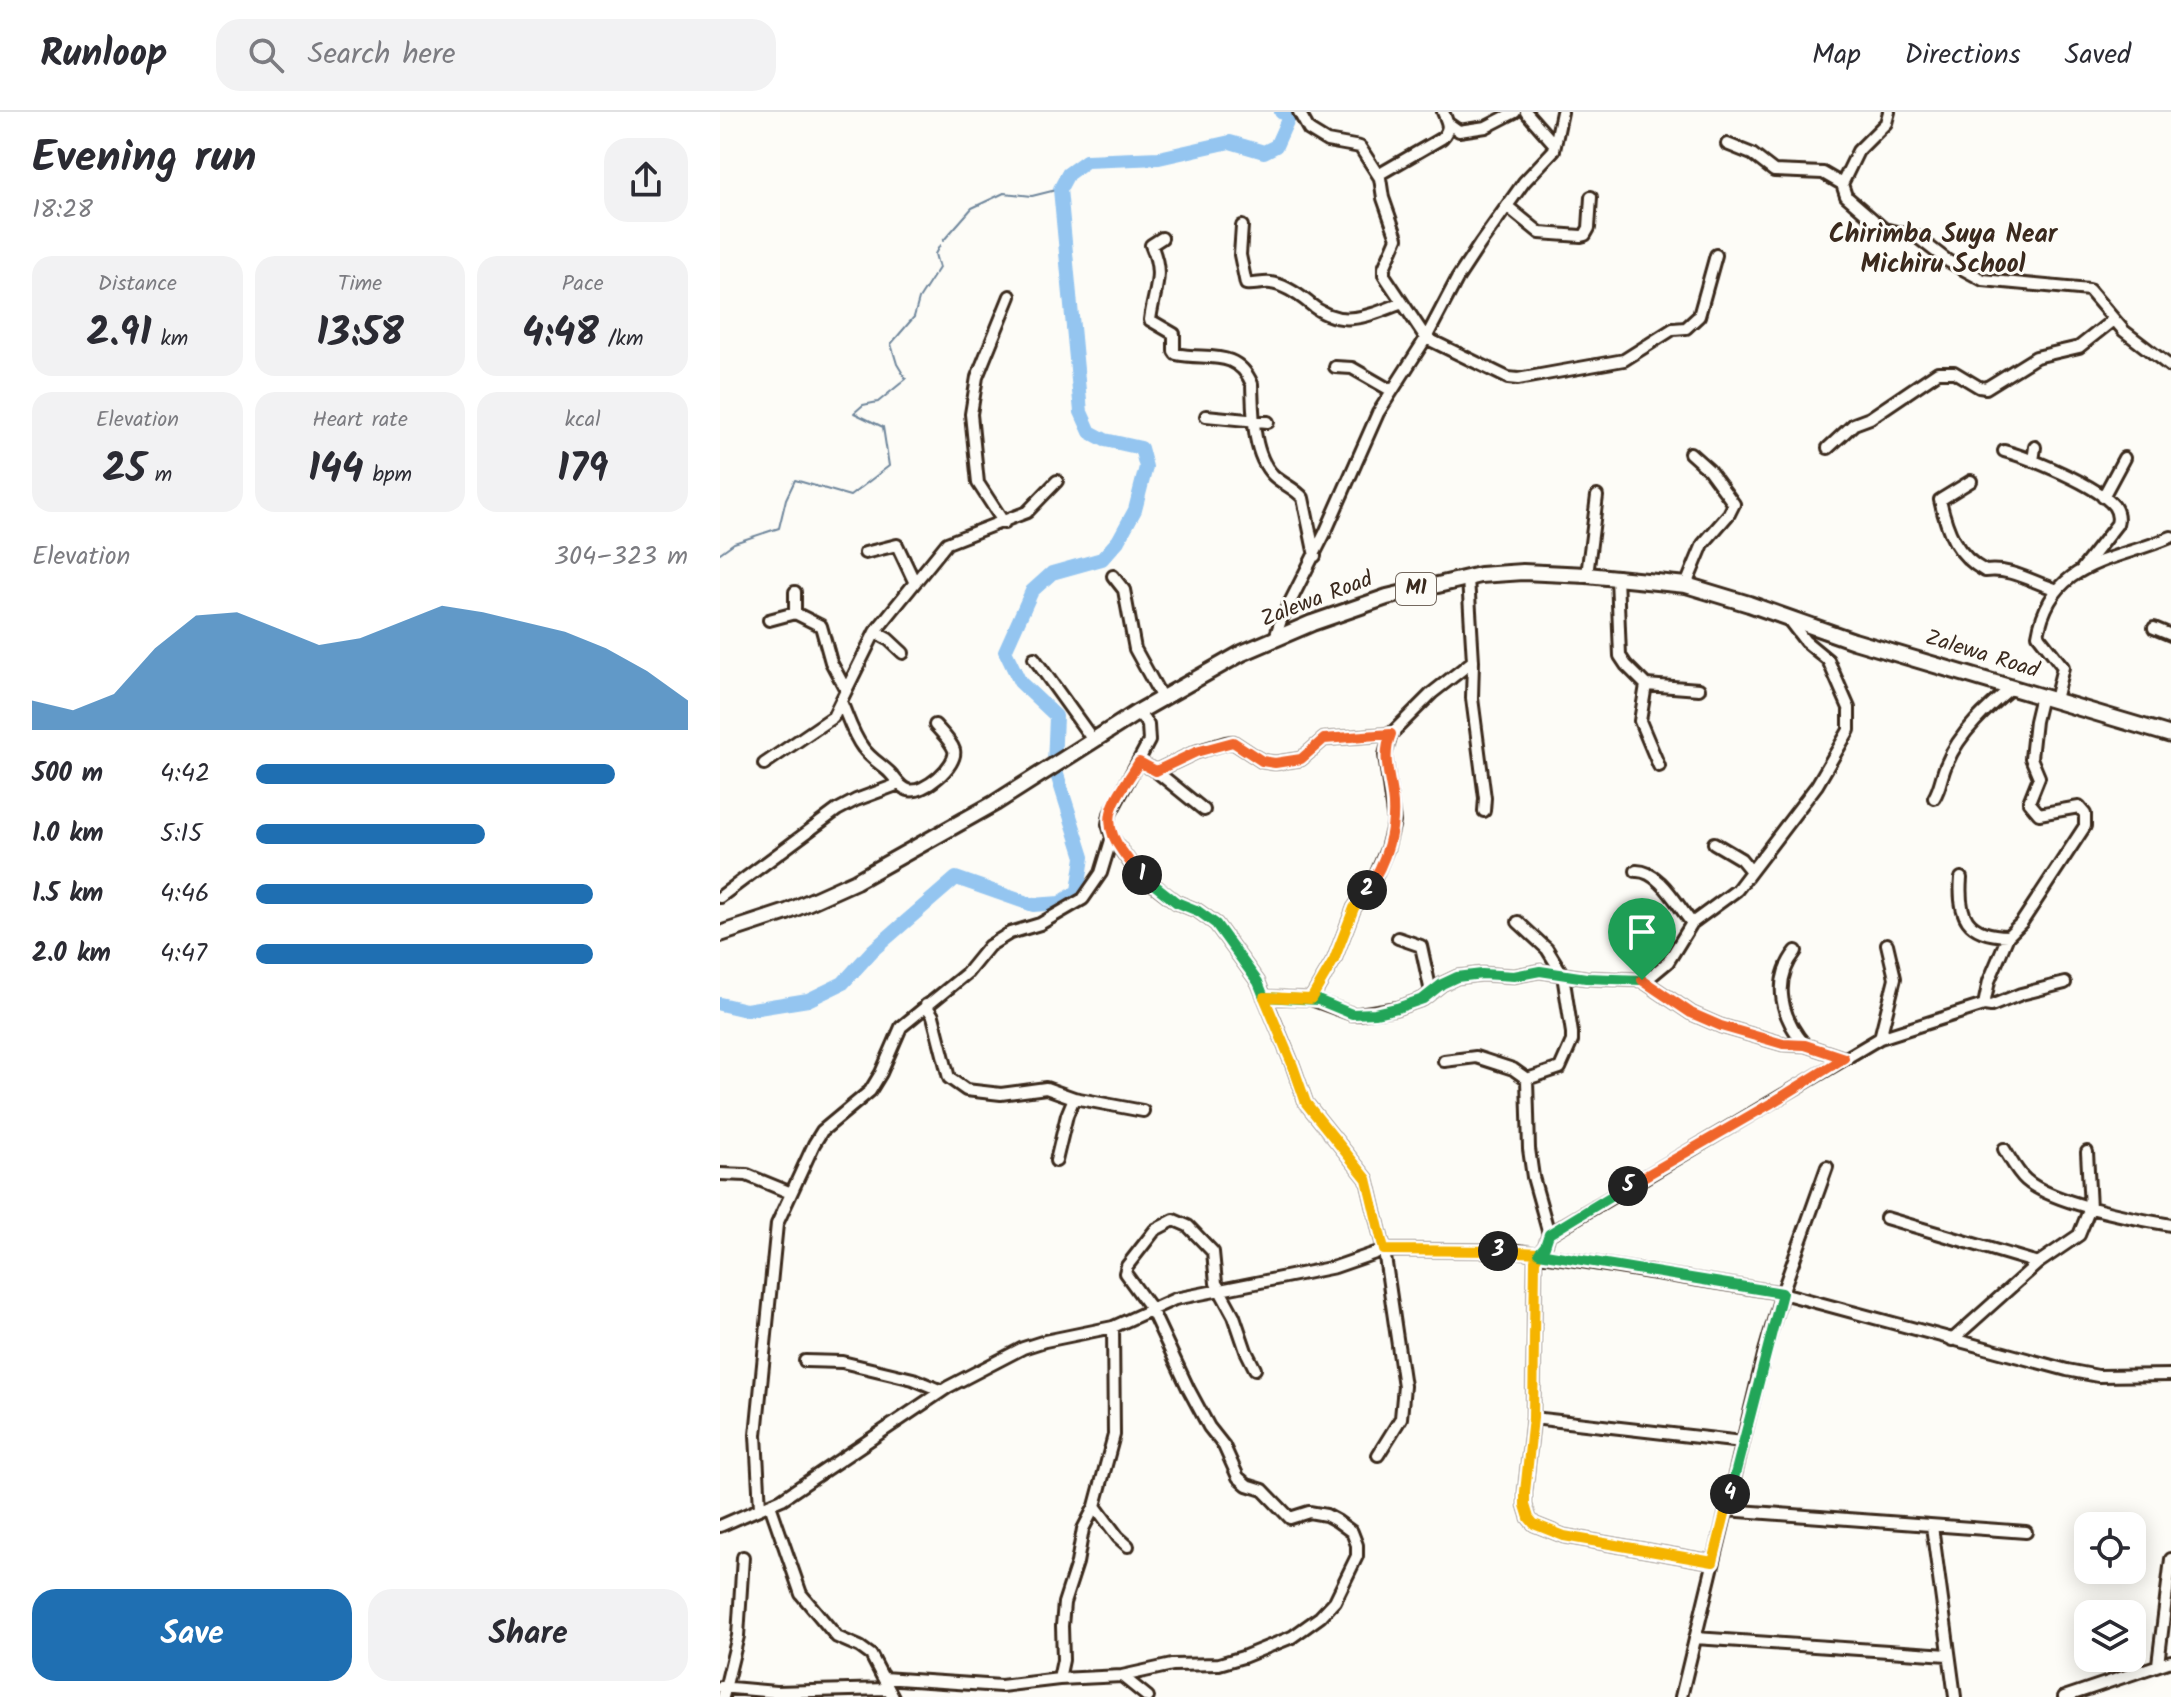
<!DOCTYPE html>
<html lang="en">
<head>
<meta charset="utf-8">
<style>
	:root { --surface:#fff; --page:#f2f2f3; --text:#2b2b33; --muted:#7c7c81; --line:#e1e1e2; --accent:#1f6fb2 }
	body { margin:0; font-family:Kalam,sans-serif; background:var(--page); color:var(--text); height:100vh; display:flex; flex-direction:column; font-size:30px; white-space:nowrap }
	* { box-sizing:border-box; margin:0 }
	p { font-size:26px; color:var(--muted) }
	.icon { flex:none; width:44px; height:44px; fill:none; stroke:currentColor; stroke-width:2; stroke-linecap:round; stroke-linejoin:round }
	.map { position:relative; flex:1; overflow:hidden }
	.sheet { display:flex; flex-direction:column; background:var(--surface); width:720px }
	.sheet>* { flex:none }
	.buttons { position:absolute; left:1354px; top:1400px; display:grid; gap:16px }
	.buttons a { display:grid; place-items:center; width:72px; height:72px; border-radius:16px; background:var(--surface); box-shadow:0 4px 20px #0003; font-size:40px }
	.pin { position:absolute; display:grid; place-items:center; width:68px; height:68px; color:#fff; margin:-82px -34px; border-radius:50% 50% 50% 0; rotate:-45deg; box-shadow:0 0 8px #0007 }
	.pin .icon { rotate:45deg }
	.km { position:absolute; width:40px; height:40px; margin:-20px; border-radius:50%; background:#222; color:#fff; font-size:22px; line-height:40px; text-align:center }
	.round { display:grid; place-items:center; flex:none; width:84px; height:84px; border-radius:24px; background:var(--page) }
	.overview { display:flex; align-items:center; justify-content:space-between; height:136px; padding:0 32px }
	h1 { font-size:44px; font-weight:700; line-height:60px }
	.metrics { display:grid; grid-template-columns:repeat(3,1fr); gap:12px; height:136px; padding:8px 32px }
	.metrics div { display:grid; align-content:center; border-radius:20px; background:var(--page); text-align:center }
	.metrics b { font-size:40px; font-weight:700 }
	.metrics small { font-size:22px; font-weight:400 }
	.metrics p { font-size:22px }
	.chart { height:224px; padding:16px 32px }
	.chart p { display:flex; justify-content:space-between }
	.chart svg { width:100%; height:144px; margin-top:8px; fill:var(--accent); opacity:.7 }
	.button { display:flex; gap:16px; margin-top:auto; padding:16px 32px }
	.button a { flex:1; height:92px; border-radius:24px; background:var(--accent); color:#fff; font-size:32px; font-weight:700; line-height:92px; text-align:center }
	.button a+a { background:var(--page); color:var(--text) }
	ul { padding:0 32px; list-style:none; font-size:26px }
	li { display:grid; grid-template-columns:128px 96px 1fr; align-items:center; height:60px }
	li i { height:20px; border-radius:10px; background:var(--accent) }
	header { display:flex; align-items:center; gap:48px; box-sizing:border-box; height:112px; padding:0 40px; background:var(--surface); border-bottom:2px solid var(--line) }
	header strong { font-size:38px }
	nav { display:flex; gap:44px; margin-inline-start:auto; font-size:28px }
	.search { width:560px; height:72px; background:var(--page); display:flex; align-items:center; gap:20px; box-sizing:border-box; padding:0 28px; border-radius:24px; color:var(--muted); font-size:30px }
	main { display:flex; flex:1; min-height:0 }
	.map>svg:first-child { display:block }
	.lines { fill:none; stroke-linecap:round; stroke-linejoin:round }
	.stream { stroke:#70879c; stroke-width:2 }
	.river { stroke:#94c5f0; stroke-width:14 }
	.minor-casing { stroke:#3b2a1e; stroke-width:16 }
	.highway-casing { stroke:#3b2a1e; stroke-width:20 }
	.minor { stroke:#fdfcf7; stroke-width:10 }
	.highway { stroke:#fdfcf7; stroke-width:14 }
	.split-1-casing { stroke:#fff; stroke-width:16 }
	.split-2-casing { stroke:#fff; stroke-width:16 }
	.split-3-casing { stroke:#fff; stroke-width:16 }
	.split-4-casing { stroke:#fff; stroke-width:16 }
	.split-5-casing { stroke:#fff; stroke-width:16 }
	.split-6-casing { stroke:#fff; stroke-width:16 }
	.split-1 { stroke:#22a559; stroke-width:10 }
	.split-2 { stroke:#f0652b; stroke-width:10 }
	.split-3 { stroke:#f5b400; stroke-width:10 }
	.split-4 { stroke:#f5b400; stroke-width:10 }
	.split-5 { stroke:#22a559; stroke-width:10 }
	.split-6 { stroke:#f0652b; stroke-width:10 }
	.labels { text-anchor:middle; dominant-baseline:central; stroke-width:6; stroke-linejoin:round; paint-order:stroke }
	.shield { fill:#fdfcf7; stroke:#75695f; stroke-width:2 }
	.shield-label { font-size:20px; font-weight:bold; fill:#3b2a1e }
	.street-label { font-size:22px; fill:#3b2a1e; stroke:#fdfcf7 }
	.quarter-label { font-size:26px; font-weight:bold; fill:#3b2a1e; stroke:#fdfcf7 }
</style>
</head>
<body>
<header>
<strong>Runloop</strong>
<div class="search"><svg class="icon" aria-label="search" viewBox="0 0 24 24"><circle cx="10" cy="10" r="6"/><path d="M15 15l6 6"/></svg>Search here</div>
<nav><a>Map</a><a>Directions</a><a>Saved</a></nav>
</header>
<main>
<section class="sheet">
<div class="overview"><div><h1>Evening run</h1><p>18:28</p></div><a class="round"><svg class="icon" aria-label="share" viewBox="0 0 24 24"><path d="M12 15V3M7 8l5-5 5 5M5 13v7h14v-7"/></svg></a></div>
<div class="metrics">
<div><p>Distance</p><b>2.91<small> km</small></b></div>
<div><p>Time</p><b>13:58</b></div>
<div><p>Pace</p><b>4:48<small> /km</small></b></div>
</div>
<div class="metrics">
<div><p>Elevation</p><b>25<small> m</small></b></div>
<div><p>Heart rate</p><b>144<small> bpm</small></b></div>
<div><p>kcal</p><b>179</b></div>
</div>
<div class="chart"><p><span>Elevation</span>304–323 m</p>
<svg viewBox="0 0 160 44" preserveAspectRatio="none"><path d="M0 44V35L10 38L20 33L30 19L40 9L50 8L60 13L70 18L80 16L90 11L100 6L110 8L120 11L130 14L140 19L150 26L160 35V44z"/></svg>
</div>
<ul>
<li><b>500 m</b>4:42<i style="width:83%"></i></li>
<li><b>1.0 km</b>5:15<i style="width:53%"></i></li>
<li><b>1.5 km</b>4:46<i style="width:78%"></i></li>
<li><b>2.0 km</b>4:47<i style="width:78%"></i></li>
</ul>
<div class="button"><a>Save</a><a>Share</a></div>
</section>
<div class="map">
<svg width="1451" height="1585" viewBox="0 0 1451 1585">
	<rect width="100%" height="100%" fill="#fdfcf7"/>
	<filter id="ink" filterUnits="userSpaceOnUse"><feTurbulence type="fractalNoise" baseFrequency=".0125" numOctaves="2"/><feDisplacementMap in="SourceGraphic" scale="16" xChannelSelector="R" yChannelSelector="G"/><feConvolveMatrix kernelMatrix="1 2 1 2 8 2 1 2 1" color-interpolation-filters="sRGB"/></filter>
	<g filter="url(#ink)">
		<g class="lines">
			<path class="stream" d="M 223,129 L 252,96 L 284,81 L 312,84 L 340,77
				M 0,441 L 14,431 L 59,416 L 66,387 L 75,368 L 130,384 L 169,354 L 163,315 L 134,301 L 143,293 L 158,290 L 186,267 L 177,252 L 171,232 L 194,205 L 199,187 L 219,156 L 215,142 L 220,133"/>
			<path class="river" d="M 0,892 L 26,898 L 88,888 L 123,871 L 153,838 L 236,766 L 313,793 L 340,791 L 358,779 L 363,745 L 334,653 L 336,604 L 300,570 L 285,539 L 312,479 L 332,461 L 382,447 L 398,429 L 415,398 L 426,355 L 421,336 L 385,328 L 370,320 L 361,300 L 340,77 L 348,62 L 366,49 L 439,46 L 510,30 L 544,40 L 556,34 L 569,5 L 561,0"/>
			<defs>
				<path id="minor" d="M 579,0 L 589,18 L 607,29 L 640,35 L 660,66 L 663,86 L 677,126 L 664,156 L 664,163 L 706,226 L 788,266 L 798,267 L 904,248 L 953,217 L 966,216 L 979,204 L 996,143
					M 806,0 L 835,33
					M 729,12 L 739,19 L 766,15 L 795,0
					M 1007,32 L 1032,42 L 1054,59 L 1103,61 L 1122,72 L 1126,84 L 1164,117 L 1197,125 L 1228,149 L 1263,168 L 1369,178 L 1404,219 L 1451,255
					M 658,63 L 722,26 C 731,16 728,11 723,0
					M 1122,72 L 1138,39 L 1166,11 L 1169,0
					M 788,95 L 820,121 L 861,124 L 865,123 L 869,116 L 871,85
					M 522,114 L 520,143 L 526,172 C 534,173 543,170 551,171 C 565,173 579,183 589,191 C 620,218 648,204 682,191
					M 442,126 L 431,133 C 445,164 434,177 430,208 L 454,222 L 454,239 L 456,242 C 485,249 516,235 532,272 C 533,299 532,342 553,363 C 562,372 575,376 583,386 L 595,444
					M 615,255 L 632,256 L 672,279
					M 486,304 L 548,310
					M 1108,336 L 1134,312 L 1150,306 L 1218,260 L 1234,260 L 1259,275 L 1266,276 L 1316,245 L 1359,235 L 1393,208
					M 1284,339 C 1310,346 1377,373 1394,394 C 1398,400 1399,405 1397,412 L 1362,457
					M 1313,349 L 1315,335
					M 1251,369 L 1220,388 C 1227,419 1236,443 1265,459 C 1293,456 1309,469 1335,477
					M 1383,385 L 1404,346
					M 284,411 L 258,371 L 251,302 L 257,265 L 290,184
					M 145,441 L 177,433 L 194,469
					M 867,463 L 877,384
					M 393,464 L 404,478 L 415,537 L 442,586
					M 897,464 L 900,544 L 906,553 L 926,573 L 979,577
					M 966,473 L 983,432 L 1009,402 L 1014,392 L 989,358 L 970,341
					M 75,501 L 75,480
					M 49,508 L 75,501 L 101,514 L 111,550 L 126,578
					M 1434,516 L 1451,523
					M 155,520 L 168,527 L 183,541
					M 555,526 L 561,508 L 605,421 L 658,301 L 706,226 L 737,167 L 760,132 L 804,70 L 834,38 L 842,0
					M 314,546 L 373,628
					M 753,549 L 752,586 L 765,686 L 764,699
					M 926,573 L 920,609 L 939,654
					M 1335,588 L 1343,555 L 1318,523 C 1331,448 1393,450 1451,425
					M 122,592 C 128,606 133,623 143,636 C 150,646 162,653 170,661 C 176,667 179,675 188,678 C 203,683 238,653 234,638 C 231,629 221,620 215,613
					M 418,600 L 428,613 L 429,629 L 390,702 L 388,712 L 392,725 L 416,759 L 456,790 L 478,799 L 496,812 L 538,870 L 573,954 L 586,991 L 647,1067 L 664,1138 L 684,1274 L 681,1306 L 658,1343
					M 419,650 L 436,659 L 484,698
					M 44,652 L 113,605 L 155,520 L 227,431 L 307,400 L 337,369
					M 436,659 L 476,640 L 506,631 L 513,630 L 542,649 L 555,651 L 581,647 L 604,627 L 671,622
					M 1214,686 C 1221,675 1221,663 1227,651 C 1239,621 1268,595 1292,575
					M 994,731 L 1021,747 L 1031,759
					M 916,759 C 940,758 958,795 972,811
					M 1241,766 C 1238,804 1246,823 1288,824
					M 0,785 L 117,698 L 136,688 L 179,672
					M 798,810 L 827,837 L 843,863 L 852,921 L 852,929 L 840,956 L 807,967
					M 678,826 L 701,834 L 711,880
					M 1076,839 C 1051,870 1062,906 1085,933
					M 922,868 L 971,901 L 1001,914 L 1063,932 L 1085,933 L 1124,946
					M 544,885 L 591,887 L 632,902 L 639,902 L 677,896 L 703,887 L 722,872 L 737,865 L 762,862 L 794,864 L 820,859 L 866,866 L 922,868 L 930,865 L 948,850 L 972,811 L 1017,778 L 1097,673 L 1129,618 L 1129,596 L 1108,548 L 1085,529 L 1068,507
					M 591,887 L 614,848 L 634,796 L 654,768 L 667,737 L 674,710 L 665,643 L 671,622 L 712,581 L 753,549 L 748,466
					M 206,893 L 213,904 L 229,966 L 246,978 L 281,982 L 326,976 L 354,986 L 423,999
					M 1264,893 L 1269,869 L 1288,824 L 1302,810 L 1365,714 L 1365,702 L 1359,695 L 1319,702 L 1309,690 L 1319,665 L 1311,646 L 1315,609 L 1321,584
					M 1160,926 L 1175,866 L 1167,832
					M 724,949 L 756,945 L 793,957 L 807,967 L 809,1037 L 813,1065 L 829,1122 L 825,1134 L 815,1148 L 813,1306 L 805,1380 L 805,1393 L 809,1406 L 814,1412 L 844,1424 L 993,1450
					M 1284,1037 C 1291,1048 1297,1060 1306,1068 C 1332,1091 1416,1107 1451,1113
					M 336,1049 L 347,1003 L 354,986
					M 0,1062 L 27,1063 L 71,1081
					M 1166,1106 L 1318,1151
					M 829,1122 L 1160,926 L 1264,893 L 1271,894 L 1301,882 L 1345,871
					M 1232,1228 L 1318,1151 L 1359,1123 L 1370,1096 L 1367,1040
					M 85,1249 L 122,1250 L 193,1267 L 222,1279
					M 813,1306 L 1022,1330
					M 50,1393 L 81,1482 L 117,1525 L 140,1535 L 151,1543 L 173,1585
					M 375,1394 L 398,1425 L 408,1434
					M 40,1396 L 36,1323 L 57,1112 L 94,1032 L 102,1019 L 150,979 L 161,961 L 181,915 L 247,861 L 269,834 L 290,821 L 320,812 L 363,787 L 381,761 L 392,725
					M 1006,1398 L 1306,1420
					M 0,1414 L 62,1387 L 228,1275 L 303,1236 L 325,1229 L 393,1215 L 455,1187 L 615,1155 L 664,1138 L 798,1139 L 1062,1181 L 1347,1258 L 1378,1264 L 1451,1263
					M 1212,1414 L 1235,1585
					M 975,1526 L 1228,1543
					M 1438,1552 L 1451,1447
					M 402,1564 L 428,1585
					M 163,1566 L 281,1574 L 339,1567 L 402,1564 L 452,1553 L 499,1552 L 523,1545 L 572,1525 L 600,1505 L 615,1489 L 637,1444 L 637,1433 L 632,1420 L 617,1409 L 606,1403 L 589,1400 L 570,1406 L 543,1378 L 527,1373 L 518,1365 L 504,1334 L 489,1315 L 468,1276 L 431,1197 L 405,1161 L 407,1154 L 435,1118 L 454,1108 L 468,1114 L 493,1140 L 496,1171 L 514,1204 L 526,1239 L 535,1257
					M 339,1567 L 343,1548 L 342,1514 L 344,1491 L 357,1451 L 363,1417 L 375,1394 L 394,1323 L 393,1215
					M 0,1575 L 56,1580 L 167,1577
					M 3,1585 L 18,1524 L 23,1445
					M 961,1585 L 1044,1243 L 1062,1181 L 1107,1055
					M 1344,1585 L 1451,1549"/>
				<path id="highway" d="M 0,822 L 67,800 L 136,769 L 275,691 L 418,600 L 522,541 L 592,511 L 667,485 L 760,463 L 803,460 L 867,463 L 966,473 L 1029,492 L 1134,529 L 1451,623"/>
			</defs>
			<use href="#minor" class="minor-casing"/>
			<use href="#highway" class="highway-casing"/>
			<use href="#minor" class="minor"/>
			<use href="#highway" class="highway"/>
		</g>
	</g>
	<g class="lines" filter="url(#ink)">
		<defs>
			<path id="split-1" d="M 422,763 L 456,790 L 478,799 L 496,812 L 538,870 L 544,885 L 598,888 L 632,902 L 655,901 L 677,896 L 703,887 L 722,872 L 737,865 L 762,862 L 794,864 L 820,859 L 866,866 L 922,868"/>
			<path id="split-2" d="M 422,763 C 413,756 408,747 402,739 C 375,703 400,683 419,650 L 436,659 L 476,640 L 513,630 L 542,649 L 555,651 L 581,647 L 604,627 L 671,622 C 662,644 669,661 672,683 C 677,716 666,751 647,778"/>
			<path id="split-3" d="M 647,778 L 634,796 L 614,848 L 591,887 L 544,885 L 573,954 L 586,991 L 647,1067 L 664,1138 L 778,1139"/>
			<path id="split-4" d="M 778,1139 L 819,1141 L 815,1148 L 813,1306 L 805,1380 L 805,1393 L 809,1406 L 814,1412 L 844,1424 L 993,1450 L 1010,1382"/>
			<path id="split-5" d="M 908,1074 L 829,1122 L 825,1134 L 819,1141 L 1062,1181 L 1010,1382"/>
			<path id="split-6" d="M 908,1074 L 1050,992 L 1124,946 L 1085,933 L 1063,932 L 1001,914 L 971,901 L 922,868"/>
		</defs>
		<use href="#split-1" class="split-1-casing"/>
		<use href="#split-2" class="split-2-casing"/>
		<use href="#split-3" class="split-3-casing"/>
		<use href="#split-4" class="split-4-casing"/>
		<use href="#split-5" class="split-5-casing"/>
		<use href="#split-6" class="split-6-casing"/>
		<use href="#split-1" class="split-1"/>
		<use href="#split-2" class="split-2"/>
		<use href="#split-3" class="split-3"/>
		<use href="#split-4" class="split-4"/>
		<use href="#split-5" class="split-5"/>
		<use href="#split-6" class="split-6"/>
	</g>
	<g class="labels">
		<rect class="shield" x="676" y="461" width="40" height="32" rx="6"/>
		<g class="shield-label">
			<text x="696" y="477">M1</text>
		</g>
		<g class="street-label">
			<text transform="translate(597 488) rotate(-21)">Zalewa Road</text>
			<text transform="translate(1262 543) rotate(17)">Zalewa Road</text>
		</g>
		<g class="quarter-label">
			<text x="1223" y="123">Chirimba Suya Near<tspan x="1223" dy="30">Michiru School</tspan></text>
		</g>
	</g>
</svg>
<div class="buttons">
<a><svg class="icon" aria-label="locate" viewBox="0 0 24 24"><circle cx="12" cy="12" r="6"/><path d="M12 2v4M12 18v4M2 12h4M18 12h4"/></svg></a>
<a><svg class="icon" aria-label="layers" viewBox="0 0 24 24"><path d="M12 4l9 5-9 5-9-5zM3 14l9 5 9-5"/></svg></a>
</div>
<div class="pin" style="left:922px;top:868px;background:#1e9e55"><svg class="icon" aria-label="arrive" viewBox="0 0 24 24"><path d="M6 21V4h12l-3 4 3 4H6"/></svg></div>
<b class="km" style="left:422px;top:763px">1</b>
<b class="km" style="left:647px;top:778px">2</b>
<b class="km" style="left:778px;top:1139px">3</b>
<b class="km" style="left:1010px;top:1382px">4</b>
<b class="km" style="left:908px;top:1074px">5</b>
</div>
</main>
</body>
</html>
